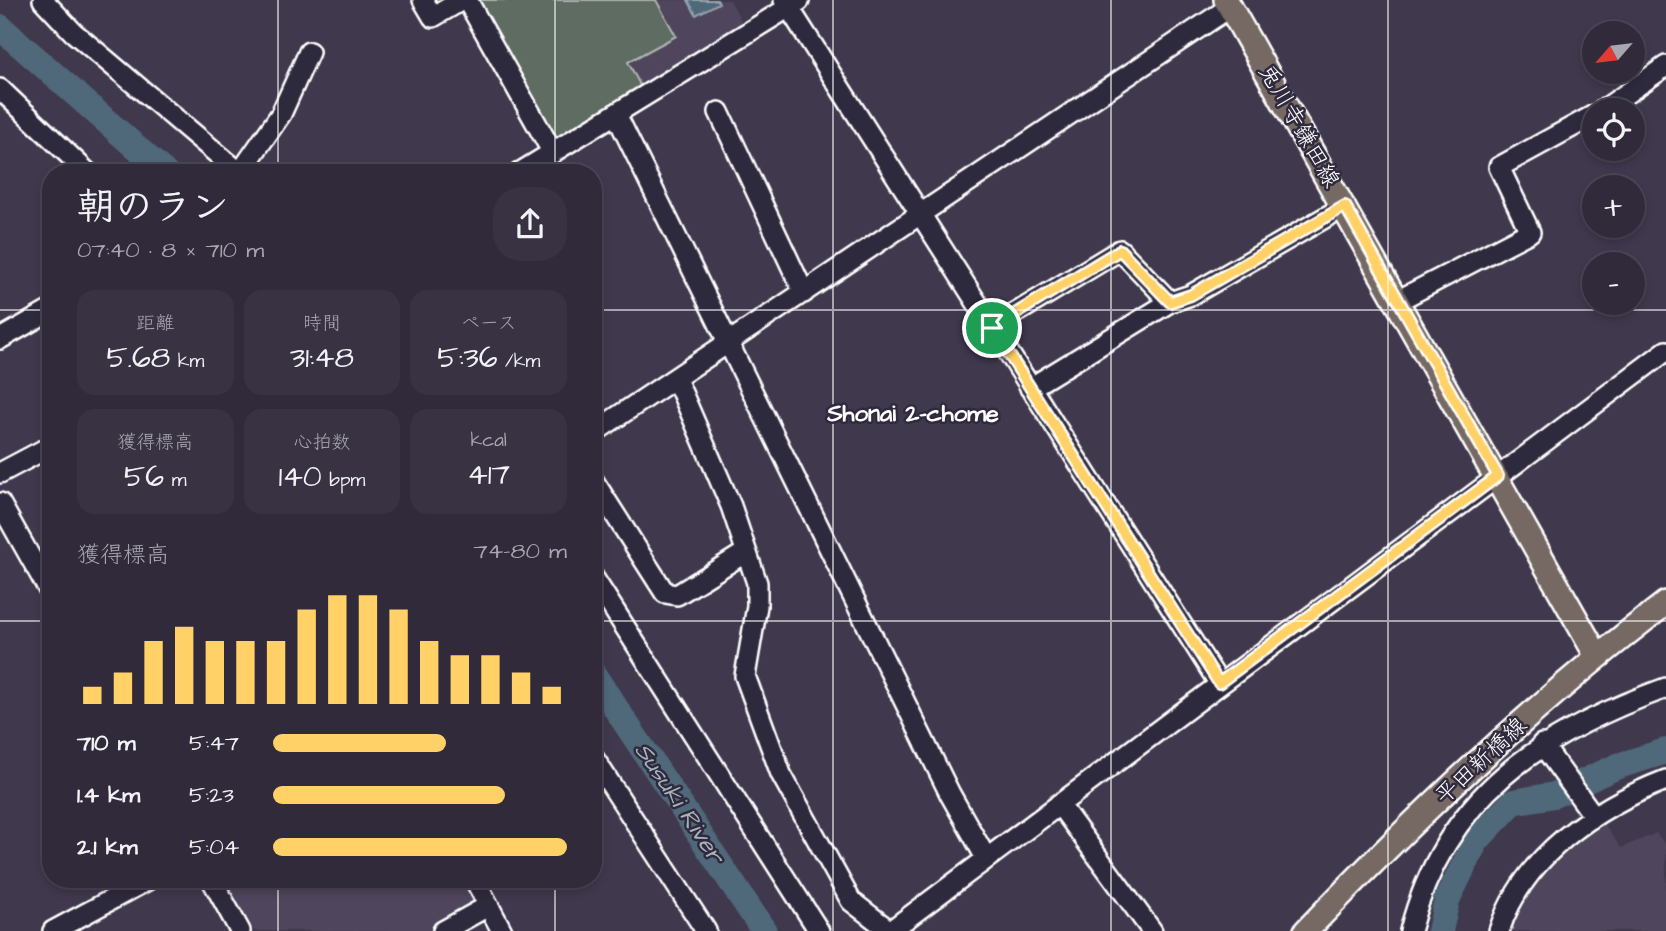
<!DOCTYPE html>
<html lang="ja">
<head>
<meta charset="utf-8">
<style>
	:root { --surface:#302a3a; --page:#383242; --text:#f1f3f6; --muted:#a8a7af; --line:#4b4654; --accent:#ffd166 }
	body { margin:0; font-family:"Architects Daughter","Klee One",sans-serif; background:var(--page); color:var(--text); height:100vh; display:flex; flex-direction:column; font-size:26px; white-space:nowrap }
	* { box-sizing:border-box; margin:0 }
	p { font-size:23px; color:var(--muted) }
	.icon { flex:none; width:38px; height:38px; fill:none; stroke:currentColor; stroke-width:2; stroke-linecap:round; stroke-linejoin:round }
	.map { position:relative; flex:1; overflow:hidden }
	.sheet { position:absolute; left:42px; top:164px; width:560px; height:724px; display:flex; flex-direction:column; background:var(--surface); border-radius:28px; box-shadow:0 4px 10px #0003,0 0 0 2px var(--line) }
	.sheet>* { flex:none }
	.needle { width:46px; rotate:242deg }
	.buttons { position:absolute; left:1582px; top:21px; display:grid; gap:14px }
	.buttons a { display:grid; place-items:center; width:63px; height:63px; border-radius:50%; background:var(--surface); box-shadow:0 4px 10px #0003,0 0 0 2px var(--line); font-size:35px }
	.pin { position:absolute; display:grid; place-items:center; width:60px; height:60px; color:#fff; margin:-30px; border:4px solid #fff; border-radius:50%; box-shadow:0 2px 7px #0007 }
	.round { display:grid; place-items:center; flex:none; width:74px; height:74px; border-radius:28px; background:var(--page) }
	.headline { display:flex; align-items:center; justify-content:space-between; height:119px; padding:0 35px }
	h1 { font-size:38px; font-weight:600; line-height:52px }
	.figures { display:grid; grid-template-columns:repeat(3,1fr); gap:10px; height:119px; padding:7px 35px }
	.figures div { display:grid; align-content:center; border-radius:18px; background:var(--page); text-align:center }
	.figures b { font-size:30px; font-weight:600 }
	.figures small { font-size:19px; font-weight:400 }
	.figures p { font-size:19px }
	.chart { height:196px; padding:14px 35px }
	.chart p { display:flex; justify-content:space-between }
	.chart svg { width:100%; height:126px; margin-top:7px; stroke:var(--accent); stroke-width:6 }
	ul { padding:0 35px; list-style:none; font-size:23px }
	li { display:grid; grid-template-columns:112px 84px 1fr; align-items:center; height:52px }
	li i { height:18px; border-radius:9px; background:var(--accent) }
	.map>svg:first-child { display:block }
	.built { fill:#4f455b }
	.green { fill:#5f6c62; stroke:#afb6b0; stroke-width:2 }
	.water { fill:#50687a; stroke:#96a4af; stroke-width:2 }
	.lines { fill:none; stroke-linecap:round; stroke-linejoin:round }
	.river { stroke:#50687a; stroke-width:26 }
	.minor-casing { stroke:#fff; stroke-width:24 }
	.major-casing { stroke:#fff; stroke-width:28 }
	.minor { stroke:#2f2a3d; stroke-width:19 }
	.major { stroke:#766964; stroke-width:23 }
	.route-casing { stroke:#fff; stroke-width:14 }
	.route { stroke:#ffd166; stroke-width:9 }
	.grid { fill:none; stroke:#fff; stroke-width:2; stroke-opacity:0.55 }
	.labels { text-anchor:middle; dominant-baseline:central; stroke-width:5; stroke-linejoin:round; paint-order:stroke }
	.street-label { font-size:23px; fill:#fff; stroke:#2f2a3d }
	.neighbourhood-label { font-size:24px; font-weight:bold; fill:#fff; stroke:#2f2a3d }
	.water-label { font-size:24px; font-style:italic; fill:#a8b4bc; stroke:#2f2a3d }
</style>
</head>
<body>
<div class="map">
<svg width="1666" height="931" viewBox="0 0 1666 931">
	<rect width="100%" height="100%" fill="#40384d"/>
	<filter id="ink" filterUnits="userSpaceOnUse"><feTurbulence type="fractalNoise" baseFrequency=".0143" numOctaves="2"/><feDisplacementMap in="SourceGraphic" scale="14" xChannelSelector="R" yChannelSelector="G"/><feConvolveMatrix kernelMatrix="1 2 1 2 8 2 1 2 1" color-interpolation-filters="sRGB"/></filter>
	<g filter="url(#ink)">
		<path class="built" d="M 475,0 L 730,0 L 743,24 L 555,139 Z
			M 1602,821 L 1621,848 L 1656,833 L 1666,845 L 1666,931 L 1511,931 L 1518,913 L 1538,881 L 1563,854 Z
			M 226,880 L 469,880 L 482,903 L 431,931 L 254,931 Z"/>
		<path class="green" d="M 475,0 L 656,0 L 676,36 L 628,62 L 641,87 L 555,139 Z"/>
		<path class="water" d="M 688,0 L 717,0 L 719,3 L 696,15 Z"/>
		<g class="lines">
			<path class="river" d="M 0,27 L 165,173
				M 593,674 L 764,931
				M 1440,931 L 1447,900 L 1476,841 L 1513,802 L 1554,795 L 1618,766 L 1666,751"/>
			<defs>
				<path id="minor" d="M 43,0 L 73,32 L 240,173
					M 423,0 L 433,17 L 462,0
					M 467,0 L 553,153
					M 784,0 L 1219,683
					M 0,89 L 88,173
					M 1603,110 L 1666,66
					M 719,112 L 804,293
					M 616,114 L 950,794 L 986,858
					M 240,173 L 281,114 L 309,52
					M 519,173 L 799,1
					M 1399,300 L 1530,232 L 1499,167 L 1594,115
					M 991,328 L 1120,250 L 1170,302
					M 0,339 L 51,310
					M 676,379 L 731,506 L 757,583 L 757,606 L 745,676 L 781,774 L 851,901 L 890,931
					M 1030,388 L 1170,302 L 1191,295 L 1345,206
					M 593,433 L 1230,7
					M 0,473 L 51,446
					M 593,480 L 665,593 L 677,595 L 746,552
					M 0,503 L 51,594
					M 593,577 L 819,931
					M 1542,744 L 1593,815
					M 593,757 L 706,931
					M 1059,804 L 1152,931
					M 212,880 L 240,931
					M 475,880 L 502,931
					M 53,931 L 148,880
					M 443,931 L 488,906
					M 890,931 L 1666,351
					M 1410,931 C 1445,795 1541,733 1666,688
					M 1499,931 C 1523,856 1596,807 1666,780"/>
				<path id="major" d="M 1226,0 L 1597,656
					M 1306,931 C 1418,814 1537,701 1666,603"/>
			</defs>
			<use href="#minor" class="minor-casing"/>
			<use href="#major" class="major-casing"/>
			<use href="#minor" class="minor"/>
			<use href="#major" class="major"/>
		</g>
	</g>
	<g class="lines" filter="url(#ink)">
		<defs>
			<path id="route" d="M 1345,206 L 1498,476 L 1219,683 L 992,328 L 1120,250 L 1170,302 L 1191,295 Z"/>
		</defs>
		<use href="#route" class="route-casing"/>
		<use href="#route" class="route"/>
	</g>
	<path class="grid" d="M 278,0 L 278,173M 555,0 L 555,173M 833,0 L 833,931M 1111,0 L 1111,931M 1388,0 L 1388,931M 0,310 L 51,310M 593,310 L 1666,310M 0,621 L 51,621M 593,621 L 1666,621M 278,880 L 278,931M 555,880 L 555,931"/>
	<g class="labels">
		<g class="street-label">
			<text transform="translate(1299 126) rotate(60)">兎川寺鎌田線</text>
			<text transform="translate(1481 761) rotate(-43)">平田新橋線</text>
		</g>
		<g class="neighbourhood-label">
			<text x="913" y="414">Shonai 2-chome</text>
		</g>
		<g class="water-label">
			<text transform="translate(679 803) rotate(56)">Susuki River</text>
		</g>
	</g>
</svg>
<div class="buttons">
<a><svg class="needle" viewBox="-14 -14 28 28"><path d="M0-13l5 13h-10z" fill="#e53935"/><path d="M0 13l5-13h-10z" fill="#a8a7af"/></svg></a>
<a><svg class="icon" aria-label="locate" viewBox="0 0 24 24"><circle cx="12" cy="12" r="6"/><path d="M12 2v4M12 18v4M2 12h4M18 12h4"/></svg></a>
<a>+</a>
<a>−</a>
</div>
<div class="pin" style="left:992px;top:328px;background:#1e9e55"><svg class="icon" aria-label="arrive" viewBox="0 0 24 24"><path d="M6 21V4h12l-3 4 3 4H6"/></svg></div>
<section class="sheet">
<div class="headline"><div><h1>朝のラン</h1><p>07:40 · 8 × 710 m</p></div><a class="round"><svg class="icon" aria-label="share" viewBox="0 0 24 24"><path d="M12 15V3M7 8l5-5 5 5M5 13v7h14v-7"/></svg></a></div>
<div class="figures">
<div><p>距離</p><b>5.68<small> km</small></b></div>
<div><p>時間</p><b>31:48</b></div>
<div><p>ペース</p><b>5:36<small> /km</small></b></div>
</div>
<div class="figures">
<div><p>獲得標高</p><b>56<small> m</small></b></div>
<div><p>心拍数</p><b>140<small> bpm</small></b></div>
<div><p>kcal</p><b>417</b></div>
</div>
<div class="chart"><p><span>獲得標高</span>74–80 m</p>
<svg viewBox="0 0 160 44" preserveAspectRatio="none"><path d="M5 44V38M15 44V33M25 44V22M35 44V17M45 44V22M55 44V22M65 44V22M75 44V11M85 44V6M95 44V6M105 44V11M115 44V22M125 44V27M135 44V27M145 44V33M155 44V38"/></svg>
</div>
<ul>
<li><b>710 m</b>5:47<i style="width:59%"></i></li>
<li><b>1.4 km</b>5:23<i style="width:79%"></i></li>
<li><b>2.1 km</b>5:04<i style="width:100%"></i></li>
</ul>
</section>
</div>
</body>
</html>
